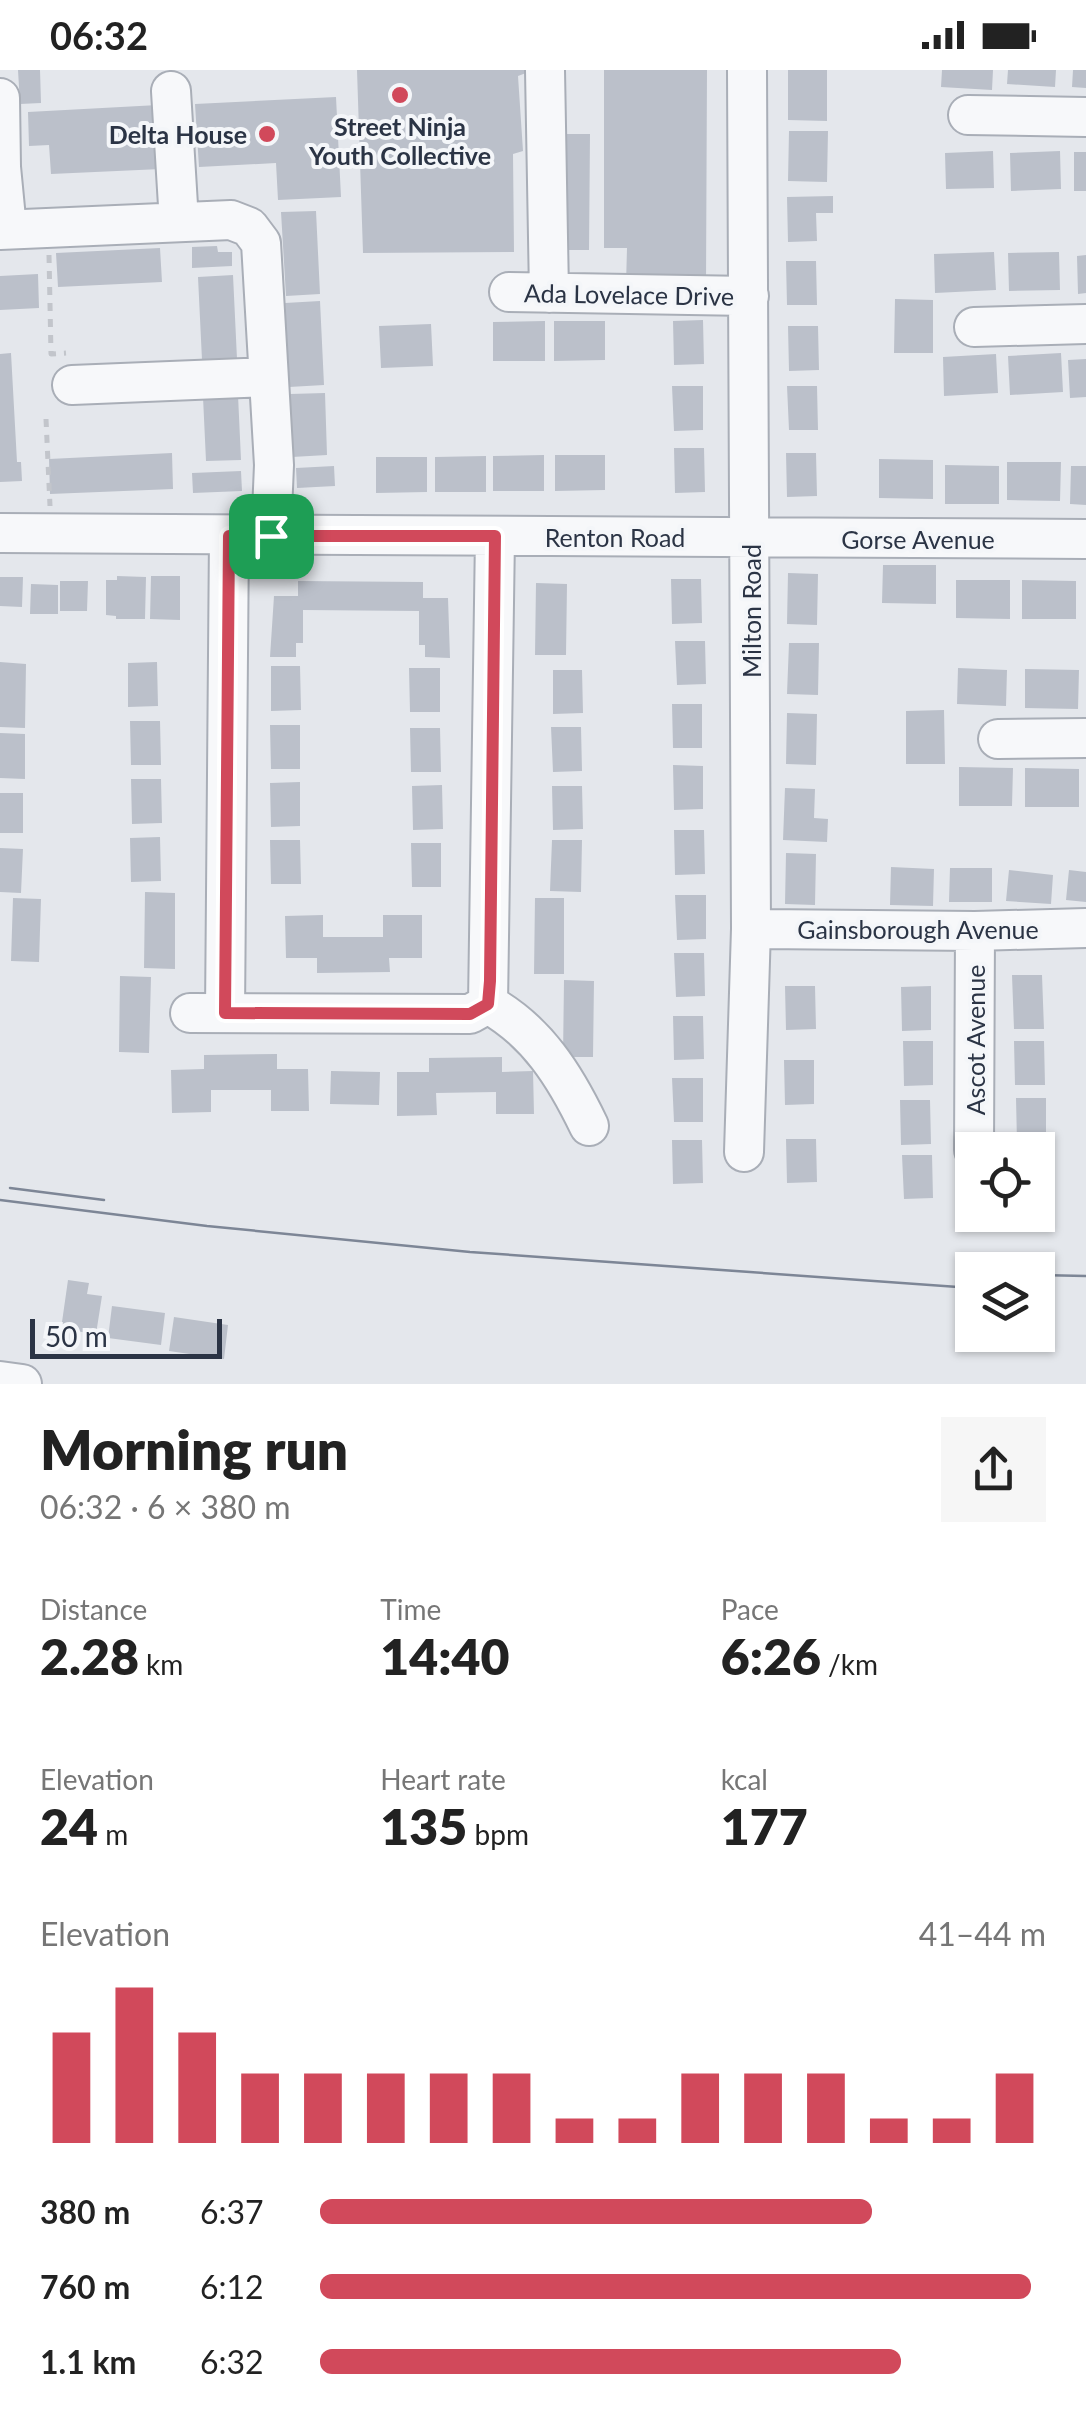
<!DOCTYPE html>
<html lang="en">
<head>
<meta charset="utf-8">
<style>
	:root { --surface:#fff; --page:#f6f6f6; --text:#222; --muted:#767676; --accent:#d1495b }
	body { margin:0; font-family:Lato,sans-serif; background:var(--page); color:var(--text); height:100vh; display:flex; flex-direction:column; font-size:38px; white-space:nowrap }
	* { box-sizing:border-box; margin:0 }
	p { font-size:32px; color:var(--muted) }
	.icon { flex:none; width:55px; height:55px; fill:none; stroke:currentColor; stroke-width:2; stroke-linecap:round; stroke-linejoin:round }
	.map { position:relative; height:1314px; overflow:hidden }
	.drawer { display:flex; flex-direction:column; background:var(--surface); flex:1 }
	.drawer>* { flex:none }
	.controls { position:absolute; left:955px; top:1062px; display:grid; gap:20px }
	.controls a { display:grid; place-items:center; width:100px; height:100px; border-radius:0px; background:var(--surface); box-shadow:0 2px 8px #0004; font-size:50px }
	.scale { position:absolute; left:30px; bottom:25px; width:192px; box-sizing:border-box; padding-left:10px; border:5px solid #2b3445; border-top:0; font-size:28px; line-height:35px; white-space:nowrap; color:#2b3445; -webkit-text-stroke:8px #f4f6f9; paint-order:stroke }
	.pin { position:absolute; display:grid; place-items:center; width:85px; height:85px; color:#fff; margin:-42px; border-radius:20px; box-shadow:0 5px 15px #0006 }
	.round { display:grid; place-items:center; flex:none; width:105px; height:105px; border-radius:0px; background:var(--page) }
	.overview { display:flex; align-items:center; justify-content:space-between; height:170px; padding:0 40px }
	h1 { font-size:55px; font-weight:800; line-height:75px }
	.figures { display:grid; grid-template-columns:repeat(3,1fr); gap:15px; height:170px; padding:10px 40px }
	.figures div { display:grid; align-content:center }
	.figures b { font-size:50px; font-weight:800 }
	.figures small { font-size:28px; font-weight:400 }
	.figures p { font-size:28px }
	.chart { height:280px; padding:20px 40px }
	.chart p { display:flex; justify-content:space-between }
	.chart svg { width:100%; height:180px; margin-top:10px; stroke:var(--accent); stroke-width:6 }
	ul { padding:0 40px; list-style:none; font-size:32px }
	li { display:grid; grid-template-columns:160px 120px 1fr; align-items:center; height:75px }
	li i { height:25px; border-radius:12px; background:var(--accent) }
	.status { display:flex; justify-content:space-between; align-items:center; height:70px; padding:0 50px; background:var(--surface); direction:ltr }
	.status svg { height:28px; fill:currentColor }
	.map>svg:first-child { display:block }
	.building { fill:#bbc0ca }
	.lines { fill:none; stroke-linecap:round; stroke-linejoin:round }
	.minor-casing { stroke:#a9aeb7; stroke-width:42 }
	.path { stroke:#c2c5cb; stroke-width:5; stroke-dasharray:8 8; stroke-linecap:butt }
	.minor { stroke:#f7f8fa; stroke-width:38 }
	.tram { stroke:#7d8696; stroke-width:2.5 }
	.route-casing { stroke:#fff; stroke-width:20 }
	.route { stroke:#d1495b; stroke-width:12 }
	.poi-dot { fill:#d1495b; stroke:#f4f6f9; stroke-width:4 }
	.labels { text-anchor:middle; dominant-baseline:central; stroke-width:8; stroke-linejoin:round; paint-order:stroke }
	.poi-label { font-size:25px; font-weight:bold; fill:#2b3445; stroke:#f4f6f9 }
	.street-label { font-size:25px; fill:#2b3445; stroke:#f4f6f9 }
</style>
</head>
<body>
<div class="status"><b>06:32</b><svg viewBox="0 0 49 12"><path d="M0 12V9h3v3zM5 12V6h3v6zM10 12V3h3v9zM15 12V0h3v12zM26 1h20v11H26zM47 4h2v5h-2z"/></svg></div>
<div class="map">
<svg width="1086" height="1314" viewBox="0 0 1086 1314">
	<rect width="100%" height="100%" fill="#e4e7ec"/>
	<path class="building" d="M 18,0 L 40,0 L 41,33 L 20,34 Z
		M 357,0 L 526,0 L 526,3 L 518,6 L 523,81 L 513,84 L 514,182 L 363,183 Z
		M 604,0 L 707,0 L 706,215 L 626,215 L 627,178 L 604,178 Z
		M 788,0 L 827,0 L 827,51 L 788,50 Z
		M 942,0 L 993,0 L 992,20 L 941,17 Z
		M 1008,0 L 1056,0 L 1055,17 L 1007,14 Z
		M 1073,0 L 1086,0 L 1086,18 L 1072,17 Z
		M 336,27 L 341,127 L 278,130 L 276,93 L 199,97 L 195,34 Z
		M 158,35 L 161,99 L 51,104 L 49,75 L 29,76 L 28,42 Z
		M 789,61 L 828,61 L 827,112 L 788,111 Z
		M 557,64 L 590,64 L 589,180 L 556,180 Z
		M 993,81 L 994,118 L 946,119 L 945,83 Z
		M 1060,81 L 1061,119 L 1011,121 L 1010,83 Z
		M 1074,82 L 1086,82 L 1086,121 L 1074,121 Z
		M 833,126 L 833,143 L 816,143 L 817,171 L 788,172 L 787,127 Z
		M 316,141 L 320,224 L 286,226 L 281,142 Z
		M 217,176 L 218,182 L 232,182 L 232,196 L 192,198 L 192,177 Z
		M 160,178 L 162,212 L 58,217 L 56,183 Z
		M 994,182 L 996,220 L 935,223 L 934,184 Z
		M 1059,182 L 1060,220 L 1009,221 L 1008,183 Z
		M 1086,185 L 1086,223 L 1078,224 L 1077,186 Z
		M 786,191 L 816,191 L 817,235 L 787,235 Z
		M 38,204 L 39,238 L 0,240 L 0,206 Z
		M 233,205 L 237,289 L 202,290 L 198,207 Z
		M 895,229 L 933,230 L 933,283 L 894,283 Z
		M 320,231 L 324,315 L 289,317 L 285,233 Z
		M 703,250 L 704,294 L 674,295 L 673,251 Z
		M 545,251 L 545,291 L 493,291 L 493,252 Z
		M 554,251 L 605,251 L 605,290 L 554,291 Z
		M 431,254 L 433,296 L 381,298 L 379,256 Z
		M 788,256 L 818,256 L 819,300 L 789,301 Z
		M 11,283 L 17,392 L 21,392 L 22,411 L 0,412 L 0,284 Z
		M 1061,283 L 1063,322 L 1010,325 L 1008,286 Z
		M 996,284 L 998,323 L 944,326 L 943,287 Z
		M 1086,289 L 1086,327 L 1070,328 L 1068,290 Z
		M 672,316 L 703,316 L 703,360 L 674,361 Z
		M 787,316 L 817,316 L 818,360 L 789,360 Z
		M 325,323 L 327,385 L 292,387 L 290,324 Z
		M 238,325 L 241,390 L 206,391 L 203,327 Z
		M 674,378 L 704,378 L 705,422 L 675,423 Z
		M 172,383 L 173,419 L 50,424 L 49,389 Z
		M 786,383 L 816,383 L 817,426 L 787,427 Z
		M 544,385 L 544,421 L 493,421 L 493,386 Z
		M 555,385 L 605,385 L 605,420 L 555,421 Z
		M 486,386 L 486,422 L 435,422 L 435,387 Z
		M 376,387 L 427,387 L 427,422 L 376,423 Z
		M 879,389 L 933,390 L 933,429 L 879,428 Z
		M 1007,392 L 1061,392 L 1060,431 L 1007,430 Z
		M 945,395 L 999,396 L 999,434 L 945,434 Z
		M 334,396 L 335,416 L 297,418 L 296,398 Z
		M 1071,396 L 1086,396 L 1086,435 L 1070,434 Z
		M 241,401 L 242,421 L 193,423 L 192,403 Z
		M 883,495 L 936,495 L 936,534 L 882,533 Z
		M 788,503 L 818,504 L 817,555 L 787,554 Z
		M 117,506 L 146,507 L 145,549 L 116,549 L 116,546 L 106,545 L 106,510 L 117,510 Z
		M 151,506 L 180,506 L 180,550 L 150,549 Z
		M 0,507 L 23,507 L 22,537 L 0,536 Z
		M 671,509 L 701,509 L 702,553 L 672,554 Z
		M 956,510 L 1010,510 L 1010,549 L 956,548 Z
		M 1022,510 L 1076,511 L 1076,549 L 1022,549 Z
		M 60,511 L 88,511 L 87,541 L 60,541 Z
		M 298,511 L 423,512 L 423,528 L 448,528 L 450,588 L 425,587 L 425,575 L 419,575 L 419,541 L 303,540 L 303,573 L 296,573 L 296,587 L 270,587 L 274,526 L 298,526 Z
		M 536,513 L 567,514 L 566,585 L 535,585 Z
		M 31,514 L 58,515 L 58,544 L 30,544 Z
		M 675,571 L 705,571 L 706,614 L 677,615 Z
		M 789,573 L 819,573 L 818,625 L 787,624 Z
		M 0,592 L 26,594 L 25,658 L 0,657 Z
		M 157,592 L 158,636 L 128,637 L 128,593 Z
		M 271,596 L 300,596 L 301,640 L 271,641 Z
		M 409,598 L 440,598 L 440,642 L 410,642 Z
		M 958,598 L 1007,600 L 1006,636 L 957,634 Z
		M 1025,599 L 1079,600 L 1078,639 L 1025,638 Z
		M 553,600 L 582,600 L 583,643 L 553,644 Z
		M 672,634 L 702,634 L 702,678 L 673,678 Z
		M 944,640 L 945,694 L 906,694 L 906,641 Z
		M 787,643 L 817,644 L 816,695 L 786,694 Z
		M 130,651 L 160,651 L 161,695 L 131,695 Z
		M 270,655 L 300,655 L 300,699 L 271,699 Z
		M 551,657 L 581,657 L 582,701 L 553,702 Z
		M 410,658 L 440,658 L 441,702 L 411,702 Z
		M 0,663 L 25,664 L 25,709 L 0,708 Z
		M 673,695 L 703,696 L 703,739 L 674,740 Z
		M 959,697 L 1013,698 L 1012,736 L 959,736 Z
		M 1025,698 L 1079,699 L 1079,737 L 1025,737 Z
		M 131,709 L 161,709 L 162,753 L 132,754 Z
		M 300,712 L 300,756 L 271,757 L 270,713 Z
		M 442,715 L 443,759 L 413,760 L 412,716 Z
		M 552,716 L 582,716 L 583,759 L 553,760 Z
		M 785,718 L 815,719 L 814,748 L 828,749 L 827,772 L 783,770 Z
		M 0,723 L 23,723 L 23,763 L 0,763 Z
		M 674,760 L 704,760 L 705,804 L 675,805 Z
		M 160,767 L 161,811 L 131,812 L 130,768 Z
		M 270,770 L 300,770 L 301,814 L 271,814 Z
		M 552,770 L 582,770 L 581,822 L 550,821 Z
		M 411,773 L 441,773 L 441,817 L 412,817 Z
		M 0,778 L 23,779 L 21,823 L 0,822 Z
		M 786,783 L 816,784 L 815,835 L 785,834 Z
		M 891,797 L 934,799 L 933,836 L 890,835 Z
		M 950,798 L 992,798 L 992,832 L 949,832 Z
		M 1009,800 L 1053,805 L 1051,834 L 1006,831 Z
		M 1069,800 L 1086,802 L 1086,832 L 1066,830 Z
		M 145,822 L 175,823 L 175,899 L 144,898 Z
		M 675,825 L 706,825 L 706,869 L 677,870 Z
		M 13,828 L 41,829 L 39,892 L 11,891 Z
		M 535,828 L 564,828 L 564,904 L 534,904 Z
		M 323,845 L 323,867 L 383,867 L 383,845 L 422,845 L 422,888 L 389,888 L 390,902 L 317,903 L 317,888 L 286,888 L 285,846 Z
		M 674,883 L 704,883 L 705,926 L 676,927 Z
		M 1012,905 L 1042,905 L 1044,959 L 1014,959 Z
		M 120,906 L 151,907 L 149,983 L 119,982 Z
		M 564,910 L 594,911 L 593,987 L 563,987 Z
		M 785,916 L 815,916 L 816,959 L 786,960 Z
		M 931,916 L 931,960 L 902,961 L 901,917 Z
		M 673,946 L 703,946 L 704,989 L 674,990 Z
		M 903,971 L 933,971 L 933,1015 L 904,1016 Z
		M 1014,971 L 1044,971 L 1045,1015 L 1015,1015 Z
		M 277,984 L 277,999 L 308,999 L 309,1041 L 271,1041 L 271,1020 L 211,1020 L 211,1042 L 172,1043 L 171,1000 L 204,999 L 204,985 Z
		M 502,987 L 502,1002 L 533,1001 L 534,1044 L 496,1044 L 496,1022 L 436,1023 L 437,1045 L 397,1046 L 397,1002 L 429,1002 L 429,988 Z
		M 784,990 L 814,990 L 814,1034 L 785,1035 Z
		M 331,1001 L 380,1002 L 379,1035 L 330,1034 Z
		M 672,1008 L 703,1008 L 703,1052 L 674,1052 Z
		M 1016,1028 L 1046,1028 L 1046,1072 L 1017,1073 Z
		M 900,1030 L 930,1030 L 931,1074 L 901,1075 Z
		M 786,1069 L 816,1069 L 817,1112 L 787,1113 Z
		M 672,1070 L 702,1070 L 703,1113 L 673,1114 Z
		M 902,1085 L 932,1085 L 933,1128 L 904,1129 Z
		M 1038,1090 L 1046,1090 L 1046,1133 L 1038,1134 Z
		M 68,1210 L 89,1213 L 87,1224 L 102,1226 L 96,1264 L 61,1259 Z
		M 112,1236 L 165,1243 L 161,1275 L 108,1268 Z
		M 174,1247 L 228,1255 L 224,1289 L 169,1281 Z"/>
	<g class="lines">
		<defs>
			<path id="minor" d="M 545,0 L 549,223
				M 171,21 L 179,152
				M 0,28 L 1,97 L 7,159
				M 968,45 L 1086,47
				M 0,160 L 231,150 L 249,157 L 261,173 L 274,395 L 271,466
				M 509,222 L 749,226
				M 974,257 L 1086,254
				M 72,315 L 268,307
				M 0,463 L 1086,469
				M 998,669 L 1086,668
				M 751,859 L 975,861 L 1086,858
				M 488,934 C 537,961 565,1006 589,1056
				M 190,943 L 470,944 L 488,934 L 495,466
				M 225,943 L 229,466
				M 974,1080 L 975,861
				M 744,1082 L 751,859 L 747,0
				M 0,1311 L 22,1314"/>
		</defs>
		<use href="#minor" class="minor-casing"/>
		<path class="path" d="M 49,185 L 51,284 L 66,283
			M 46,349 L 50,436"/>
		<use href="#minor" class="minor"/>
		<path class="tram" d="M 10,1118 L 104,1130
			M 0,1130 L 207,1156 L 470,1182 L 972,1218
			M 1038,1205 L 1086,1206"/>
	</g>
	<g class="lines">
		<defs>
			<path id="route" d="M 229,466 L 495,466 L 490,911 L 488,934 L 470,944 L 225,943 Z"/>
		</defs>
		<use href="#route" class="route-casing"/>
		<use href="#route" class="route"/>
	</g>
	<g class="poi-dot">
		<circle cx="400" cy="25" r="10"/>
		<circle cx="267" cy="64" r="10"/>
	</g>
	<g class="labels">
		<g class="poi-label">
			<text x="400" y="56">Street Ninja<tspan x="400" dy="29">Youth Collective</tspan></text>
			<text x="247" y="64" text-anchor="end">Delta House</text>
		</g>
		<g class="street-label">
			<text transform="translate(629 224) rotate(1)">Ada Lovelace Drive</text>
			<text x="615" y="467">Renton Road</text>
			<text x="918" y="469">Gorse Avenue</text>
			<text transform="translate(751 541) rotate(-90)">Milton Road</text>
			<text x="918" y="859">Gainsborough Avenue</text>
			<text transform="translate(975 970) rotate(-90)">Ascot Avenue</text>
		</g>
	</g>
</svg>
<div class="controls">
<a><svg class="icon" aria-label="locate" viewBox="0 0 24 24"><circle cx="12" cy="12" r="6"/><path d="M12 2v4M12 18v4M2 12h4M18 12h4"/></svg></a>
<a><svg class="icon" aria-label="layers" viewBox="0 0 24 24"><path d="M12 4l9 5-9 5-9-5zM3 14l9 5 9-5"/></svg></a>
</div>
<div class="scale">50 m</div>
<div class="pin" style="left:271px;top:466px;background:#1e9e55"><svg class="icon" aria-label="arrive" viewBox="0 0 24 24"><path d="M6 21V4h12l-3 4 3 4H6"/></svg></div>
</div>
<section class="drawer">
<div class="overview"><div><h1>Morning run</h1><p>06:32 · 6 × 380 m</p></div><a class="round"><svg class="icon" aria-label="share" viewBox="0 0 24 24"><path d="M12 15V3M7 8l5-5 5 5M5 13v7h14v-7"/></svg></a></div>
<div class="figures">
<div><p>Distance</p><b>2.28<small> km</small></b></div>
<div><p>Time</p><b>14:40</b></div>
<div><p>Pace</p><b>6:26<small> /km</small></b></div>
</div>
<div class="figures">
<div><p>Elevation</p><b>24<small> m</small></b></div>
<div><p>Heart rate</p><b>135<small> bpm</small></b></div>
<div><p>kcal</p><b>177</b></div>
</div>
<div class="chart"><p><span>Elevation</span>41–44 m</p>
<svg viewBox="0 0 160 44" preserveAspectRatio="none"><path d="M5 44V17M15 44V6M25 44V17M35 44V27M45 44V27M55 44V27M65 44V27M75 44V27M85 44V38M95 44V38M105 44V27M115 44V27M125 44V27M135 44V38M145 44V38M155 44V27"/></svg>
</div>
<ul>
<li><b>380 m</b>6:37<i style="width:76%"></i></li>
<li><b>760 m</b>6:12<i style="width:98%"></i></li>
<li><b>1.1 km</b>6:32<i style="width:80%"></i></li>
</ul>
</section>
</body>
</html>
